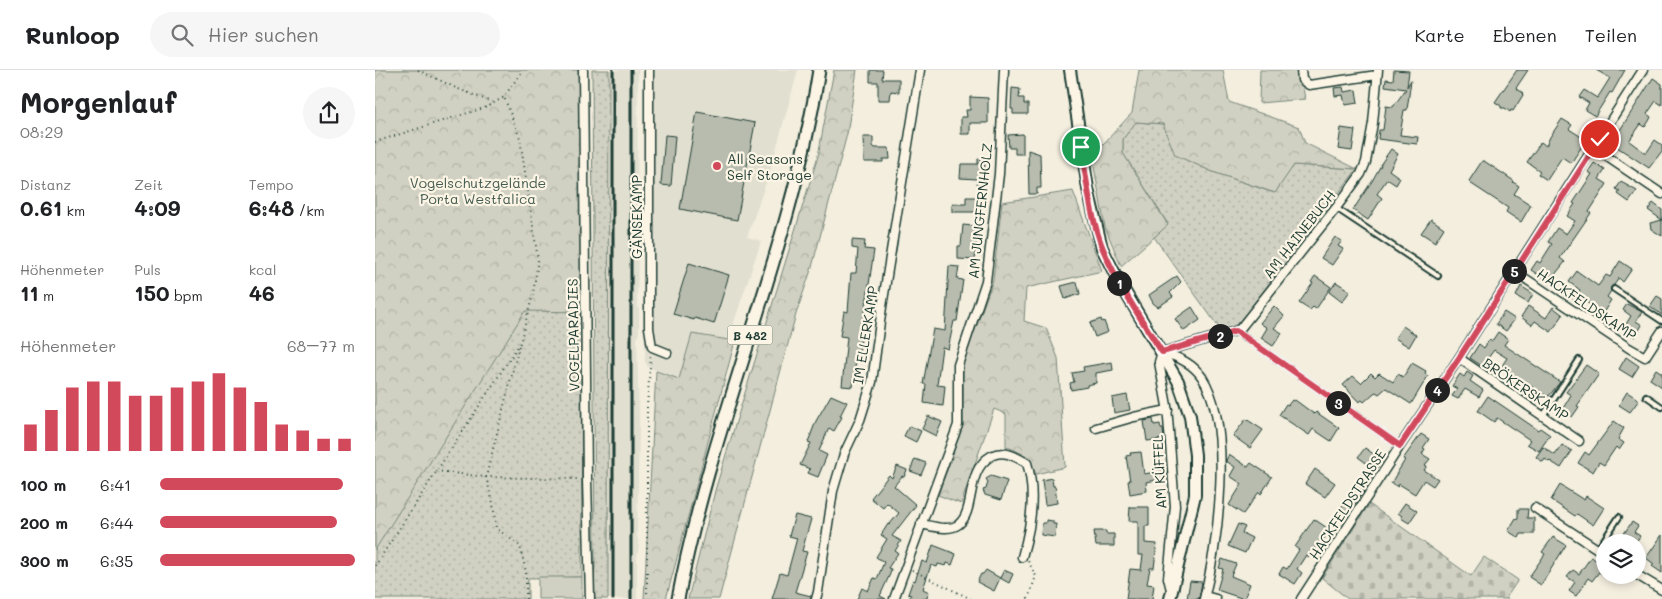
<!DOCTYPE html>
<html lang="de">
<head>
<meta charset="utf-8">
<style>
	:root { --surface:#fff; --page:#f6f6f6; --text:#202124; --muted:#757577; --line:#e0e0e0; --accent:#d1495b }
	body { margin:0; font-family:Mali,sans-serif; background:var(--page); color:var(--text); height:100vh; display:flex; flex-direction:column; font-size:19px; white-space:nowrap }
	* { box-sizing:border-box; margin:0 }
	p { font-size:16px; color:var(--muted) }
	.icon { flex:none; width:28px; height:28px; fill:none; stroke:currentColor; stroke-width:2; stroke-linecap:round; stroke-linejoin:round }
	.map { position:relative; flex:1; overflow:hidden }
	.drawer { display:flex; flex-direction:column; background:var(--surface); width:375px }
	.drawer>* { flex:none }
	.fabs { position:absolute; left:1221px; top:464px; display:grid; gap:10px }
	.fabs a { display:grid; place-items:center; width:50px; height:50px; border-radius:50%; background:var(--surface); box-shadow:0 2px 8px #0003; font-size:25px }
	.pin { position:absolute; display:grid; place-items:center; width:42px; height:42px; color:#fff; margin:-21px; border:2px solid #fff; border-radius:50%; box-shadow:0 1px 5px #0007 }
	.km { position:absolute; width:25px; height:25px; margin:-12px; border-radius:50%; background:#222; color:#fff; font-size:14px; line-height:25px; text-align:center }
	.round { display:grid; place-items:center; flex:none; width:52px; height:52px; border-radius:26px; background:var(--page) }
	.overview { display:flex; align-items:center; justify-content:space-between; height:85px; padding:0 20px }
	h1 { font-size:28px; font-weight:700; line-height:38px }
	.metrics { display:grid; grid-template-columns:repeat(3,1fr); gap:8px; height:85px; padding:5px 20px }
	.metrics div { display:grid; align-content:center }
	.metrics b { font-size:21px; font-weight:700 }
	.metrics small { font-size:14px; font-weight:400 }
	.metrics p { font-size:14px }
	.chart { height:140px; padding:10px 20px }
	.chart p { display:flex; justify-content:space-between }
	.chart svg { width:100%; height:90px; margin-top:5px; stroke:var(--accent); stroke-width:6 }
	ul { padding:0 20px; list-style:none; font-size:16px }
	li { display:grid; grid-template-columns:80px 60px 1fr; align-items:center; height:38px }
	li i { height:12px; border-radius:6px; background:var(--accent) }
	header { display:flex; align-items:center; gap:30px; box-sizing:border-box; height:70px; padding:0 25px; background:var(--surface); border-bottom:1px solid var(--line) }
	header strong { font-size:24px }
	nav { display:flex; gap:28px; margin-inline-start:auto; font-size:18px }
	.search { width:350px; height:45px; background:var(--page); display:flex; align-items:center; gap:12px; box-sizing:border-box; padding:0 18px; border-radius:28px; color:var(--muted); font-size:19px }
	main { display:flex; flex:1; min-height:0 }
	.map>svg:first-child { display:block }
	.built { fill:#e1dfd0 }
	.grass { fill:url(#grass-dots); stroke:#78877b }
	.forest { fill:url(#forest-crowns); stroke:#78877b }
	.cemetery { fill:url(#cemetery-stones); stroke:#78877b }
	.pitch { fill:#d0d1c2; stroke:#78877b }
	.building { fill:#b8bcae; stroke:#1f3d34 }
	.lines { fill:none; stroke-linecap:round; stroke-linejoin:round }
	.lane-casing { stroke:#1f3d34; stroke-width:8 }
	.street-casing { stroke:#1f3d34; stroke-width:11 }
	.secondary-casing { stroke:#1f3d34; stroke-width:14 }
	.primary-casing { stroke:#1f3d34; stroke-width:15 }
	.path { stroke:#1f3d34; stroke-width:2; stroke-dasharray:1 4; stroke-linecap:butt }
	.lane { stroke:#fcf5e5; stroke-width:4 }
	.street { stroke:#fcf5e5; stroke-width:8 }
	.secondary { stroke:#fcf5e5; stroke-width:10 }
	.primary { stroke:#fcf5e5; stroke-width:11 }
	.rail { stroke:#1f3d34; stroke-width:3 }
	.route-casing { stroke:#fff; stroke-width:10 }
	.route { stroke:#d1495b; stroke-width:6 }
	.poi-dot { fill:#d1495b; stroke:#fcf5e5; stroke-width:2 }
	.labels { text-anchor:middle; dominant-baseline:central; stroke-width:4.5; stroke-linejoin:round; paint-order:stroke }
	.shield { fill:#fcf5e5; stroke:#617469; stroke-width:1 }
	.shield-label { font-size:12px; font-weight:bold; fill:#1f3d34 }
	.poi-label { font-size:14px; fill:#1f3d34; stroke:#fcf5e5; text-anchor:start }
	.park-label { font-size:14px; fill:#425b50; stroke:#fcf5e5 }
	.street-label { font-size:14px; fill:#1f3d34; stroke:#fcf5e5 }
</style>
</head>
<body>
<header>
<strong>Runloop</strong>
<div class="search"><svg class="icon" aria-label="search" viewBox="0 0 24 24"><circle cx="10" cy="10" r="6"/><path d="M15 15l6 6"/></svg>Hier suchen</div>
<nav><a>Karte</a><a>Ebenen</a><a>Teilen</a></nav>
</header>
<main>
<section class="drawer">
<div class="overview"><div><h1>Morgenlauf</h1><p>08:29</p></div><a class="round"><svg class="icon" aria-label="share" viewBox="0 0 24 24"><path d="M12 15V3M7 8l5-5 5 5M5 13v7h14v-7"/></svg></a></div>
<div class="metrics">
<div><p>Distanz</p><b>0.61<small> km</small></b></div>
<div><p>Zeit</p><b>4:09</b></div>
<div><p>Tempo</p><b>6:48<small> /km</small></b></div>
</div>
<div class="metrics">
<div><p>Höhenmeter</p><b>11<small> m</small></b></div>
<div><p>Puls</p><b>150<small> bpm</small></b></div>
<div><p>kcal</p><b>46</b></div>
</div>
<div class="chart"><p><span>Höhenmeter</span>68–77 m</p>
<svg viewBox="0 0 160 44" preserveAspectRatio="none"><path d="M5 44V31M15 44V24M25 44V13M35 44V10M45 44V10M55 44V17M65 44V17M75 44V13M85 44V10M95 44V6M105 44V13M115 44V20M125 44V31M135 44V34M145 44V38M155 44V38"/></svg>
</div>
<ul>
<li><b>100 m</b>6:41<i style="width:94%"></i></li>
<li><b>200 m</b>6:44<i style="width:91%"></i></li>
<li><b>300 m</b>6:35<i style="width:100%"></i></li>
</ul>
</section>
<div class="map">
<svg width="1287" height="529" viewBox="0 0 1287 529">
	<defs>
		<pattern id="grass-dots" width="8" height="8" patternUnits="userSpaceOnUse" patternTransform="scale(1.25)"><rect width="8" height="8" fill="#d0d1c2"/><path d="M2 2h.1M6 6h.1" fill="none" stroke="#b2b4a7" stroke-width="1.8" stroke-linecap="round"/></pattern>
		<pattern id="forest-crowns" width="20" height="18" patternUnits="userSpaceOnUse" patternTransform="scale(1.25)"><rect width="20" height="18" fill="#d0d1c2"/><path d="M2 6a3 3 0 1 1 6 0M12 15a3 3 0 1 1 6 0" fill="none" stroke="#b2b4a7"/></pattern>
		<pattern id="cemetery-stones" width="16" height="16" patternUnits="userSpaceOnUse" patternTransform="scale(1.25)"><rect width="16" height="16" fill="#d0d1c2"/><path d="M2 7V4a2 2 0 0 1 4 0v3zM10 15v-3a2 2 0 0 1 4 0v3z" fill="#b2b4a7"/></pattern>
	</defs>
	<rect width="100%" height="100%" fill="#f3eede"/>
	<filter id="ink" filterUnits="userSpaceOnUse"><feTurbulence type="fractalNoise" baseFrequency=".02" numOctaves="2"/><feDisplacementMap in="SourceGraphic" scale="10" xChannelSelector="R" yChannelSelector="G"/><feConvolveMatrix kernelMatrix="1 2 1 2 8 2 1 2 1" color-interpolation-filters="sRGB"/></filter>
	<g filter="url(#ink)">
		<path class="built" d="M 234,0 L 263,0 L 262,131 L 264,138 L 262,233 L 264,241 L 264,262 L 262,269 L 264,350 L 262,466 L 264,474 L 262,488 L 262,529 L 233,529 Z
			M 270,0 L 423,0 L 395,101 L 372,167 L 386,171 L 353,270 L 317,264 L 304,310 L 273,297 L 270,291 Z"/>
		<path class="grass" d="M 0,0 L 205,0 L 207,507 L 153,508 L 153,529 L 0,529 Z
			M 217,0 L 234,0 L 233,529 L 218,529 L 220,496 Z
			M 760,52 L 788,54 L 801,85 L 838,102 L 899,123 L 919,95 L 982,99 L 864,253 L 847,262 L 779,167 L 793,154 L 748,83 L 748,69 Z"/>
		<path class="forest" d="M 0,0 L 205,0 L 206,242 L 150,241 L 0,480 Z
			M 459,0 L 482,0 L 472,64 L 437,197 L 421,244 L 344,529 L 313,529 L 341,417 L 443,86 Z
			M 764,0 L 848,0 L 854,32 L 924,57 L 930,73 L 982,99 L 919,95 L 900,123 L 838,102 L 800,85 L 788,54 L 761,52 L 748,69 L 748,83 L 793,155 L 746,196 L 730,157 L 717,86 L 757,43 Z
			M 885,0 L 925,0 L 930,29 L 884,33 Z
			M 698,121 L 727,201 L 651,218 L 649,251 L 671,258 L 683,288 L 690,397 L 661,404 L 652,386 L 631,376 L 631,344 L 619,339 L 586,434 L 563,425 L 588,355 L 588,293 L 618,210 L 627,132 Z
			M 317,264 L 360,271 L 291,529 L 269,529 L 281,301 L 304,309 Z"/>
		<path class="cemetery" d="M 994,434 L 1096,506 L 1109,487 L 1143,510 L 1131,528 L 1133,529 L 973,529 L 947,508 Z"/>
		<path class="pitch" d="M 163,507 L 207,507 L 207,529 L 163,529 Z"/>
		<path class="building" d="M 495,0 L 508,0 L 507,9 L 524,9 L 524,22 L 516,21 L 515,30 L 503,30 L 503,12 L 495,12 Z
			M 1019,0 L 1034,1 L 1032,17 L 1036,10 L 1032,40 L 1029,40 L 1025,65 L 1043,67 L 1042,74 L 1003,69 L 1004,60 L 1008,60 L 1011,36 L 1018,37 L 1031,19 L 1010,16 L 1011,9 L 1018,10 Z
			M 1142,0 L 1153,0 L 1141,18 L 1148,23 L 1147,24 L 1148,25 L 1138,41 L 1136,40 L 1135,42 L 1130,38 L 1126,38 L 1126,36 L 1120,32 Z
			M 1221,0 L 1250,0 L 1237,23 L 1235,22 L 1220,46 L 1210,40 L 1214,33 L 1204,27 L 1209,20 L 1222,28 L 1225,24 L 1235,8 Z
			M 1278,8 L 1287,14 L 1287,35 L 1281,31 L 1272,44 L 1276,47 L 1274,51 L 1270,57 L 1266,54 L 1254,71 L 1269,82 L 1272,82 L 1280,70 L 1287,75 L 1287,81 L 1274,98 L 1239,75 L 1243,69 L 1240,68 Z
			M 968,17 L 969,22 L 981,20 L 983,33 L 970,35 L 968,25 L 960,26 L 959,18 Z
			M 637,18 L 645,19 L 644,28 L 649,28 L 649,34 L 653,34 L 653,44 L 638,44 L 638,39 L 636,39 Z
			M 595,27 L 613,28 L 613,53 L 595,53 L 595,64 L 586,64 L 586,47 L 592,47 L 591,40 L 595,40 Z
			M 322,42 L 380,53 L 362,150 L 305,139 Z
			M 1187,49 L 1197,55 L 1194,59 L 1211,70 L 1196,93 L 1187,87 L 1172,110 L 1163,104 L 1165,101 L 1152,92 L 1166,72 L 1171,76 L 1175,67 Z
			M 966,58 L 980,60 L 977,81 L 963,79 Z
			M 648,64 L 648,84 L 640,84 L 640,78 L 634,78 L 633,65 Z
			M 290,65 L 300,66 L 296,116 L 286,115 Z
			M 488,67 L 498,67 L 498,76 L 500,78 L 514,78 L 515,89 L 508,89 L 508,92 L 489,92 Z
			M 1016,79 L 1023,84 L 1014,100 L 1025,108 L 1021,115 L 1012,109 L 1002,124 L 1007,128 L 993,150 L 978,140 L 997,111 L 1006,95 L 1005,95 Z
			M 653,80 L 665,84 L 666,118 L 662,118 L 662,124 L 654,124 Z
			M 603,89 L 610,90 L 609,115 L 602,114 L 602,109 L 585,108 L 586,94 L 603,94 Z
			M 1107,91 L 1109,91 L 1139,111 L 1138,112 L 1144,116 L 1139,124 L 1156,135 L 1146,152 L 1131,142 L 1133,138 L 1095,113 L 1094,111 Z
			M 1219,93 L 1230,100 L 1224,109 L 1232,114 L 1214,142 L 1216,143 L 1185,188 L 1190,192 L 1178,207 L 1175,205 L 1171,210 L 1156,200 L 1162,191 L 1165,193 L 1177,174 L 1173,172 L 1182,158 L 1191,164 L 1200,151 L 1192,146 L 1200,134 L 1198,133 L 1217,104 L 1213,102 Z
			M 1246,112 L 1262,121 L 1254,132 L 1243,124 L 1245,121 L 1241,119 Z
			M 591,127 L 605,127 L 605,142 L 577,142 L 577,134 L 591,134 Z
			M 1278,133 L 1287,140 L 1287,166 L 1276,159 L 1275,153 L 1287,150 L 1273,140 Z
			M 1056,149 L 1069,158 L 1060,172 L 1046,163 Z
			M 588,155 L 598,156 L 598,159 L 602,159 L 600,190 L 583,189 L 583,176 L 586,176 Z
			M 960,167 L 967,171 L 963,176 L 968,179 L 957,195 L 946,188 Z
			M 477,170 L 490,171 L 489,179 L 499,180 L 483,290 L 481,290 L 478,317 L 467,316 L 472,267 L 465,266 L 469,241 L 473,242 L 476,203 L 481,203 L 483,179 L 477,178 Z
			M 1245,191 L 1257,199 L 1248,212 L 1244,208 L 1239,215 L 1236,217 L 1236,221 L 1232,227 L 1236,230 L 1228,243 L 1208,230 L 1204,234 L 1198,230 L 1205,220 L 1194,212 L 1202,201 L 1223,216 L 1231,205 L 1235,207 Z
			M 314,193 L 354,205 L 339,254 L 320,248 L 319,250 L 298,244 Z
			M 574,196 L 584,197 L 582,209 L 588,210 L 582,251 L 579,251 L 573,279 L 567,277 L 562,315 L 570,316 L 568,336 L 549,333 L 551,314 L 548,314 L 558,259 L 570,261 Z
			M 802,206 L 806,212 L 795,223 L 798,227 L 783,237 L 778,233 L 774,225 Z
			M 940,206 L 956,217 L 941,239 L 938,237 L 935,240 L 924,233 L 938,213 L 936,212 Z
			M 702,212 L 705,224 L 690,229 L 686,216 Z
			M 961,212 L 975,221 L 967,232 L 954,222 Z
			M 1146,216 L 1158,224 L 1153,233 L 1141,226 Z
			M 1282,226 L 1287,229 L 1287,245 L 1275,236 Z
			M 1252,234 L 1267,242 L 1261,251 L 1267,255 L 1260,267 L 1248,259 L 1256,246 L 1248,240 Z
			M 899,236 L 909,246 L 899,258 L 907,263 L 898,276 L 886,268 L 892,258 L 885,253 Z
			M 1153,236 L 1171,248 L 1178,237 L 1188,245 L 1176,262 L 1160,251 L 1157,255 L 1146,247 Z
			M 817,237 L 825,250 L 809,261 L 800,249 Z
			M 1129,242 L 1140,249 L 1131,261 L 1121,254 Z
			M 726,249 L 727,252 L 729,251 L 733,262 L 720,267 L 715,253 Z
			M 1028,256 L 1041,265 L 1034,277 L 1020,268 Z
			M 1123,262 L 1133,269 L 1129,275 L 1185,312 L 1174,326 L 1171,326 L 1145,309 L 1138,319 L 1132,314 L 1138,304 L 1128,297 L 1128,294 L 1132,288 L 1119,280 L 1107,296 L 1095,288 L 1104,274 L 1109,278 L 1114,270 L 1117,271 Z
			M 1251,287 L 1264,296 L 1257,307 L 1244,299 Z
			M 737,292 L 738,300 L 721,303 L 721,313 L 712,315 L 712,317 L 696,320 L 695,313 L 699,312 L 697,303 L 709,301 L 708,297 Z
			M 1037,293 L 1051,301 L 1050,303 L 1053,306 L 1036,334 L 1011,318 L 1004,324 L 1001,322 L 999,323 L 989,332 L 987,330 L 984,332 L 968,315 L 978,306 L 986,313 L 996,303 L 1000,307 L 1004,303 L 1018,312 L 1023,304 L 1028,307 Z
			M 1211,295 L 1224,304 L 1202,336 L 1204,337 L 1197,347 L 1187,340 L 1196,325 L 1191,322 Z
			M 1281,299 L 1287,303 L 1287,317 L 1275,309 Z
			M 1092,302 L 1098,306 L 1095,311 L 1108,320 L 1104,327 L 1090,319 L 1083,329 L 1077,326 L 1082,319 L 1077,316 L 1085,304 L 1089,307 Z
			M 1252,322 L 1264,330 L 1255,342 L 1244,335 Z
			M 456,325 L 472,332 L 465,346 L 467,347 L 459,361 L 454,358 L 444,381 L 452,385 L 443,407 L 433,403 L 435,399 L 425,395 L 436,373 L 433,372 L 441,351 Z
			M 752,325 L 755,340 L 739,343 L 737,328 Z
			M 1113,326 L 1163,360 L 1165,358 L 1175,365 L 1164,381 L 1152,374 L 1155,370 L 1122,348 L 1119,352 L 1103,341 Z
			M 917,330 L 919,331 L 920,330 L 939,344 L 941,342 L 964,358 L 956,371 L 938,359 L 934,365 L 904,345 L 911,334 L 913,335 Z
			M 553,346 L 567,352 L 561,366 L 547,359 Z
			M 778,349 L 779,355 L 785,354 L 786,359 L 788,359 L 789,369 L 772,371 L 769,351 Z
			M 871,349 L 888,360 L 875,378 L 858,366 Z
			M 1239,351 L 1249,358 L 1243,369 L 1249,373 L 1244,380 L 1241,377 L 1229,395 L 1224,392 L 1218,402 L 1203,393 L 1210,382 L 1214,385 Z
			M 534,356 L 546,361 L 541,372 L 529,366 Z
			M 1046,364 L 1054,369 L 1048,378 L 1050,379 L 1047,384 L 1055,389 L 1050,395 L 1052,396 L 1049,400 L 1063,409 L 1058,416 L 1049,410 L 1040,424 L 1024,414 L 1023,417 L 1016,413 L 1030,390 L 1028,389 Z
			M 1187,375 L 1197,381 L 1186,398 L 1175,391 L 1174,392 L 1170,389 L 1168,392 L 1161,387 L 1168,377 L 1180,385 Z
			M 990,378 L 1007,390 L 974,444 L 966,438 L 994,395 L 983,387 Z
			M 766,382 L 769,404 L 792,400 L 792,408 L 771,412 L 772,421 L 755,424 L 753,411 L 755,411 L 751,386 L 756,385 L 755,383 Z
			M 854,384 L 873,397 L 876,393 L 897,407 L 886,424 L 884,422 L 868,444 L 854,435 L 867,414 L 855,406 L 860,397 L 851,391 Z
			M 540,389 L 551,393 L 546,405 L 535,401 Z
			M 522,396 L 532,400 L 529,407 L 527,406 L 519,416 L 541,435 L 517,466 L 526,471 L 520,481 L 523,483 L 513,498 L 516,499 L 515,504 L 505,526 L 511,529 L 482,529 L 487,518 L 493,521 L 499,508 L 502,509 L 509,492 L 501,487 L 512,469 L 506,465 L 513,454 L 514,455 L 524,443 L 512,433 L 508,438 L 496,428 L 514,405 L 517,408 Z
			M 940,399 L 960,413 L 950,427 L 930,414 Z
			M 616,406 L 632,411 L 626,430 L 610,425 L 608,420 L 611,419 L 613,412 L 611,409 Z
			M 677,408 L 678,416 L 680,416 L 682,433 L 670,435 L 667,410 Z
			M 1185,415 L 1209,430 L 1211,426 L 1229,438 L 1218,455 L 1202,444 L 1200,446 L 1176,430 Z
			M 1030,433 L 1042,441 L 1034,453 L 1026,448 L 1027,446 L 1023,443 Z
			M 755,437 L 774,437 L 774,456 L 770,456 L 770,473 L 782,474 L 779,498 L 775,498 L 772,514 L 779,515 L 777,529 L 751,529 L 755,499 L 766,500 L 768,485 L 763,485 L 763,451 L 754,451 Z
			M 1143,439 L 1153,439 L 1152,448 L 1159,448 L 1159,464 L 1146,464 L 1144,468 L 1133,461 L 1141,448 L 1143,449 Z
			M 420,445 L 436,449 L 427,481 L 432,482 L 420,522 L 436,526 L 436,529 L 397,529 L 405,503 L 412,505 L 422,468 L 414,466 Z
			M 939,449 L 955,460 L 949,469 L 947,468 L 934,487 L 931,485 L 922,499 L 927,503 L 920,514 L 904,504 L 908,497 L 912,499 L 924,480 L 920,477 Z
			M 671,450 L 678,451 L 678,454 L 681,454 L 680,467 L 666,465 L 667,453 L 671,453 Z
			M 1257,452 L 1263,456 L 1259,462 L 1265,466 L 1261,472 L 1243,472 Z
			M 863,454 L 870,457 L 867,463 L 877,468 L 870,483 L 853,476 Z
			M 719,461 L 731,461 L 731,464 L 739,464 L 739,476 L 721,476 Z
			M 1287,465 L 1287,503 L 1277,496 L 1279,494 L 1271,488 Z
			M 1178,467 L 1191,475 L 1166,515 L 1154,507 L 1170,484 L 1167,482 Z
			M 558,475 L 581,484 L 577,495 L 572,493 L 571,496 L 563,494 L 562,497 L 556,495 L 548,519 L 554,522 L 551,529 L 534,529 L 536,525 L 533,524 L 538,510 L 540,511 L 547,491 L 552,493 Z
			M 1216,487 L 1230,496 L 1230,506 L 1224,502 L 1217,511 L 1213,508 L 1201,526 L 1194,521 L 1200,512 L 1192,507 L 1198,500 L 1204,504 Z
			M 847,489 L 861,494 L 856,506 L 875,514 L 869,529 L 842,520 L 848,499 L 844,498 Z
			M 611,500 L 625,508 L 629,500 L 638,504 L 634,513 L 625,508 L 619,521 L 602,512 L 606,504 L 608,504 Z
			M 815,511 L 827,512 L 824,529 L 812,529 Z"/>
		<g class="lines">
			<defs>
				<path id="lane" d="M 961,138 L 1063,206
					M 1239,219 L 1287,251
					M 861,261 L 1025,376
					M 1271,326 L 1287,337
					M 1168,346 L 1204,290
					M 1223,479 L 1244,447"/>
				<path id="street" d="M 208,0 L 212,409 L 215,529
					M 274,0 L 274,258 L 277,277 L 292,283
					M 926,0 L 927,10 L 934,15 L 1002,5
					M 1219,78 L 1287,124
					M 1139,201 L 1254,278 L 1270,287 L 1287,261
					M 787,282 L 864,260 L 961,138 L 986,104 L 991,92 L 998,53 L 1003,0
					M 787,282 L 784,292 L 792,336 L 800,436 L 793,508 L 796,520
					M 789,283 C 804,287 818,294 827,307 C 859,357 843,473 829,529
					M 1084,288 L 1204,371
					M 721,358 L 759,347 L 793,340
					M 1160,438 L 1230,484
					M 546,454 C 557,456 575,462 584,454 C 601,440 590,401 616,386 C 629,379 641,387 652,393 C 661,423 656,457 647,487
					M 1262,505 L 1287,520
					M 830,526 L 841,529
					M 441,529 L 443,522 L 458,421 L 469,384 L 485,350 L 497,312 L 507,237 L 545,0
					M 519,529 L 583,355 L 583,295 L 611,211 L 624,104 L 629,0
					M 926,529 L 1025,376 L 1084,288 L 1268,0"/>
				<path id="secondary" d="M 695,0 L 713,119 L 727,178 L 743,210 L 803,311 L 815,346 L 820,385 L 820,425 L 795,529"/>
				<path id="primary" d="M 303,529 C 337,349 416,181 444,0"/>
			</defs>
			<use href="#lane" class="lane-casing"/>
			<use href="#street" class="street-casing"/>
			<use href="#secondary" class="secondary-casing"/>
			<use href="#primary" class="primary-casing"/>
			<path class="path" d="M 43,0 L 81,18 L 119,33
				M 0,72 L 112,37 L 129,27 L 148,0
				M 144,276 L 111,407 L 118,433 L 121,458 L 145,476 L 151,502 L 151,529
				M 61,401 L 111,407 L 205,409
				M 0,496 L 145,273 L 158,224 L 163,190 L 145,68 L 129,27
				M 537,500 L 596,529
				M 272,523 L 272,336 L 276,284
				M 653,529 L 661,506 L 653,491"/>
			<use href="#lane" class="lane"/>
			<use href="#street" class="street"/>
			<use href="#secondary" class="secondary"/>
			<use href="#primary" class="primary"/>
			<path class="rail" d="M 238,0 L 238,529
				M 256,0 L 256,529"/>
		</g>
	</g>
	<g class="lines" filter="url(#ink)">
		<defs>
			<path id="route" d="M 706,77 C 712,110 715,147 728,179 C 743,215 766,249 787,282 L 861,261 L 1025,376 L 1084,288 L 1225,69"/>
		</defs>
		<use href="#route" class="route-casing"/>
		<use href="#route" class="route"/>
	</g>
	<circle class="poi-dot" cx="342" cy="96" r="5"/>
	<g class="labels">
		<rect class="shield" x="352.5" y="255.5" width="45" height="19" rx="4"/>
		<g class="shield-label">
			<text x="375" y="265">B 482</text>
		</g>
		<g class="poi-label">
			<text x="352" y="88">All Seasons<tspan x="352" dy="16">Self Storage</tspan></text>
		</g>
		<g class="park-label">
			<text x="103" y="112">Vogelschutzgelände<tspan x="103" dy="16">Porta Westfalica</tspan></text>
		</g>
		<g class="street-label">
			<text transform="translate(605 141) rotate(-84)">AM JUNGFERNHOLZ</text>
			<text transform="translate(261 147) rotate(-90)">GÄNSEKAMP</text>
			<text transform="translate(924 164) rotate(-52)">AM HAINEBUCH</text>
			<text transform="translate(1212 234) rotate(34)">HACKFELDSKAMP</text>
			<text transform="translate(198 265) rotate(-91)">VOGELPARADIES</text>
			<text transform="translate(490 265) rotate(-81)">IM ELLERKAMP</text>
			<text transform="translate(1151 319) rotate(34)">BRÖKERSKAMP</text>
			<text transform="translate(784 402) rotate(-93)">AM KÜFFEL</text>
			<text transform="translate(972 434) rotate(-57)">HACKFELDSTRASSE</text>
		</g>
	</g>
</svg>
<div class="fabs">
<a><svg class="icon" aria-label="layers" viewBox="0 0 24 24"><path d="M12 4l9 5-9 5-9-5zM3 14l9 5 9-5"/></svg></a>
</div>
<div class="pin" style="left:706px;top:77px;background:#1e9e55"><svg class="icon" aria-label="arrive" viewBox="0 0 24 24"><path d="M6 21V4h12l-3 4 3 4H6"/></svg></div>
<div class="pin" style="left:1225px;top:69px;background:#d93025"><svg class="icon" aria-label="check" viewBox="0 0 24 24"><path d="M5 12l5 5 9-10"/></svg></div>
<b class="km" style="left:744px;top:213px">1</b>
<b class="km" style="left:845px;top:266px">2</b>
<b class="km" style="left:963px;top:333px">3</b>
<b class="km" style="left:1062px;top:320px">4</b>
<b class="km" style="left:1139px;top:201px">5</b>
</div>
</main>
</body>
</html>
